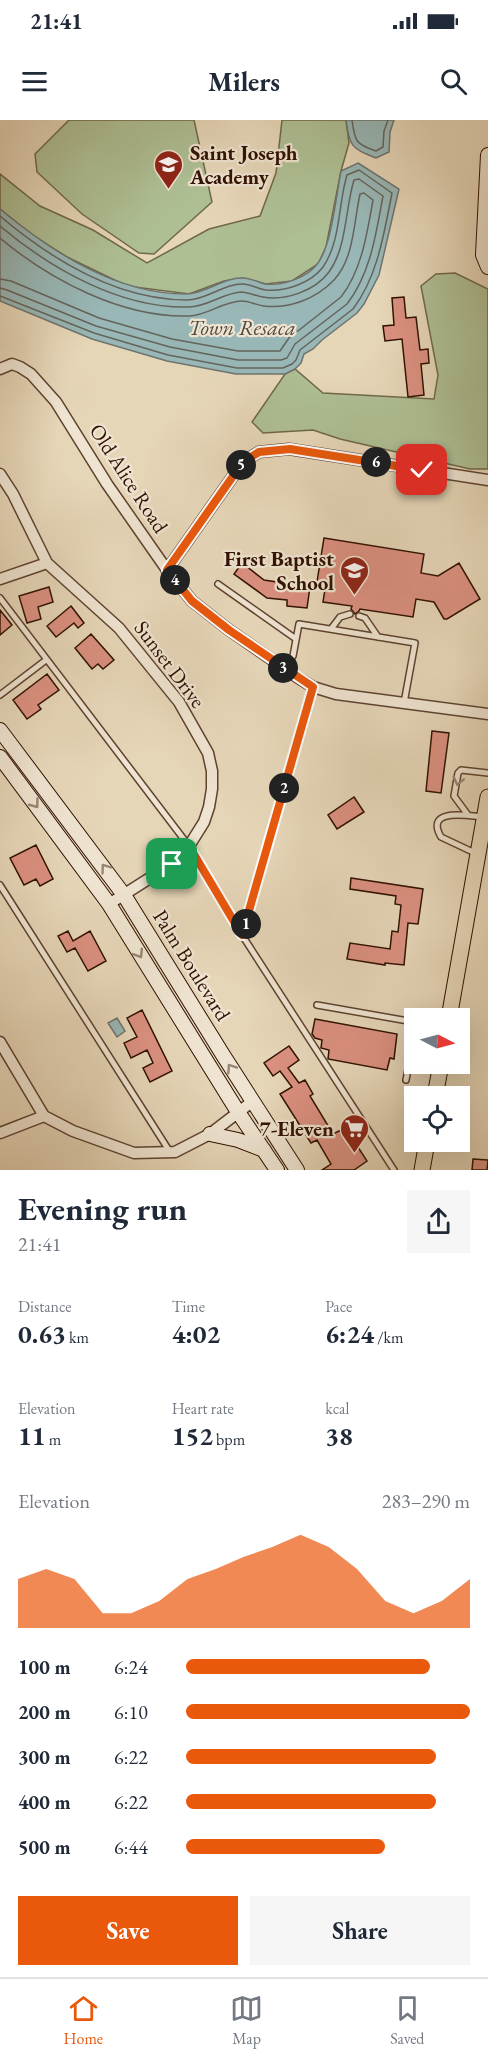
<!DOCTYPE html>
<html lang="en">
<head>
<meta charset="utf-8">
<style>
	:root { --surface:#fff; --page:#f6f6f7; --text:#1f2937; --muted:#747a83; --line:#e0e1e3; --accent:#ea580c }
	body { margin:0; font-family:"EB Garamond",serif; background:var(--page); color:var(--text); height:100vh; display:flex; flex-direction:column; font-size:22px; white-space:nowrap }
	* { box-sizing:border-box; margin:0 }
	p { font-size:20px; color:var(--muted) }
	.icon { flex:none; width:33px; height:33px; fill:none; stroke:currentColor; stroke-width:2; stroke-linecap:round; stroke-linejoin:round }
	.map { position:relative; height:1050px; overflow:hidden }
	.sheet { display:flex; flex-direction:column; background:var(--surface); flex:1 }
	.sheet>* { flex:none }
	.needle { width:39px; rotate:96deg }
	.fabs { position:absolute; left:404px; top:888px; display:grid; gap:12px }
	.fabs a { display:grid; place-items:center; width:66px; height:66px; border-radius:0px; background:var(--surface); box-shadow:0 6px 24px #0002; font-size:30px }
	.pin { position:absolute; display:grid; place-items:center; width:51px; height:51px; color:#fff; margin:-26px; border-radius:12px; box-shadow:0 3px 9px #0006 }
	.km { position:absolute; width:30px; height:30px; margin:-15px; border-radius:50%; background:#222; color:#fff; font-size:16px; line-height:30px; text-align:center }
	.round { display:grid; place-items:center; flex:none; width:63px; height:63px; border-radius:0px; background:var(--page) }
	.summary { display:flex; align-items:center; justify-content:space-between; height:102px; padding:0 18px }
	h1 { font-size:33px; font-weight:700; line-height:45px }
	.metrics { display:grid; grid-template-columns:repeat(3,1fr); gap:9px; height:102px; padding:6px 18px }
	.metrics div { display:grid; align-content:center }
	.metrics b { font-size:26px; font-weight:700 }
	.metrics small { font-size:16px; font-weight:400 }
	.metrics p { font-size:16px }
	.chart { height:168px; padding:12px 18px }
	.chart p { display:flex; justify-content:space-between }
	.chart svg { width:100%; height:108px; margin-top:6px; fill:var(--accent); opacity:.7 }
	.cta { display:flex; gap:12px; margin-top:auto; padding:12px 18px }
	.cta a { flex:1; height:69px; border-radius:0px; background:var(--accent); color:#fff; font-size:24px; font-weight:700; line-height:69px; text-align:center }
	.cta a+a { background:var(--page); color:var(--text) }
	ul { padding:0 18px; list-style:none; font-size:20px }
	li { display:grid; grid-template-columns:96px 72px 1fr; align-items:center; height:45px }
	li i { height:15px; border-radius:8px; background:var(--accent) }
	.status { display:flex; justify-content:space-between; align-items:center; height:42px; padding:0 30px; background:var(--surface); direction:ltr }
	.status svg { height:16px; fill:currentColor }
	header { display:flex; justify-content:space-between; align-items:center; height:78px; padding:0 18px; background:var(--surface); font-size:27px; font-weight:700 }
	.menu { display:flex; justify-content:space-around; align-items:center; height:84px; border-top:2px solid var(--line); background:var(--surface); font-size:16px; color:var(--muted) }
	.menu a { display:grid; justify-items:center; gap:3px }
	.menu .current { color:var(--accent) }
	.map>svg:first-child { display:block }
	.green { fill:#aebf94; stroke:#6f684a; stroke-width:1.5 }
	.water { fill:#98b7b6; stroke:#6e746e; stroke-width:1.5 }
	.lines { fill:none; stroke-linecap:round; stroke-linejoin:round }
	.shore { stroke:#64645c; stroke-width:1.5 }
	.building { fill:#db9080; stroke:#301001; stroke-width:1.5 }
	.lane-casing { stroke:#5e422f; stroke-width:8 }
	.street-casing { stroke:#5e422f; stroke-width:13 }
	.secondary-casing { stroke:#301001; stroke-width:16 }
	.primary-casing { stroke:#301001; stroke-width:17 }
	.lane { stroke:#efe4d1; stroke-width:5 }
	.street { stroke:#efe4d1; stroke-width:10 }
	.secondary { stroke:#efe4d1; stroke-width:14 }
	.primary { stroke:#e6d6b8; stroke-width:15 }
	.oneway { stroke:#998573 }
	.route-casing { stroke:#fff; stroke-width:12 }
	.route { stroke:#ea580c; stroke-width:8 }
	.labels { text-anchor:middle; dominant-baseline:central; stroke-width:4.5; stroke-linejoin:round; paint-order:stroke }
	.poi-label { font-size:21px; font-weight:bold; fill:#301001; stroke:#efe4d1; text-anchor:end }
	.street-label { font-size:21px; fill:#301001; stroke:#efe4d1 }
	.water-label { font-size:22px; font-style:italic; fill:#544a40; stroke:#efe4d1 }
</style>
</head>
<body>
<div class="status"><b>21:41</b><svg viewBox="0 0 49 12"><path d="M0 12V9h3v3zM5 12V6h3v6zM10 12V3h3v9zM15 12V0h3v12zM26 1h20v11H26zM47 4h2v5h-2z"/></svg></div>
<header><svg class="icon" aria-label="menu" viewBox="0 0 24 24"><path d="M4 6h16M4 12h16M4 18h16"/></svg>Milers<svg class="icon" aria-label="search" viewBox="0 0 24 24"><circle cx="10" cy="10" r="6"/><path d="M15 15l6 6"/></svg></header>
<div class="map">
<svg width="488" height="1050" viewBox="0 0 488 1050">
	<rect width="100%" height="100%" fill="#e6d6b8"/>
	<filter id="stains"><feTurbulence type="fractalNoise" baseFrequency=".00333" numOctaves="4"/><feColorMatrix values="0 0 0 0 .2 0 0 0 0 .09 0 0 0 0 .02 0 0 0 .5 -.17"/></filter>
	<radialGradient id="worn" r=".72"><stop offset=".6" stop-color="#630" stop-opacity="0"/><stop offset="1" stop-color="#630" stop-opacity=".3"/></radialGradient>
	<path class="green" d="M 69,0 L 194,0 L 212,82 L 154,134 L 139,133 L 82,94 L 37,52 L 35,34 Z
		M 282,0 L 346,0 L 349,23 L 341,51 L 326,127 L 318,144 L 292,161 L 266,164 L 243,158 L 224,161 L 189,174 L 127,166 L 67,137 L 32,115 L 0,89 L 0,54 L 40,86 L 93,110 L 147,143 L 209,109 L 260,96 L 276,53 Z
		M 455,153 L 488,169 L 488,349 L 470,349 L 340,319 L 313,310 L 263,313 L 252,302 L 285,254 L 295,249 L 323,273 L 434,279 L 438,255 L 421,166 L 436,154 Z"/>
	<path class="water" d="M 346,0 L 394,0 L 390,12 L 389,32 L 376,38 C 351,28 350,27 346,0 Z
		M 358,43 L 399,69 L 379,155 L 364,184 L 357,193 L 322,220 L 313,229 L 304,234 L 301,243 L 295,249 L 285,254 L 236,254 L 167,241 L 92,219 L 0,181 L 0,89 C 52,132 116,174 186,174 C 206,174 223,157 243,158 C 250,158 258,162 265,164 C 283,166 307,158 318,143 C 332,124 336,76 341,51 Z
		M 117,898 L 125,911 L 117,917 L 108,903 Z"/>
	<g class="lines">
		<path class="shore" d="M 352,0 C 355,21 355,24 376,31 L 383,27 L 384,11 L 388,0
			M 0,96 C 52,140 117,180 187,180 C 207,180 224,163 244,164 C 252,165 259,169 266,170 C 285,172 311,163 323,147 C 341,121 338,84 347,55 L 359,50 L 392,73 C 384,113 378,156 353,189 L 300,230 L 296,240 L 292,244 L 283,248 L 237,248 L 168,235 L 94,213 L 0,176
			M 0,106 C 51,149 121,189 189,187 C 207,187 223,173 241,172 C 248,172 256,176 263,177 C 285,181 315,171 329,152 C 347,127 345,89 354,60 L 359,59 L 383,76 C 376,113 371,153 347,184 L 295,224 L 287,238 L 281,240 L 238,240 L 170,227 L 96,206 L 7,170 L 0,168
			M 0,118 C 50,160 122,198 189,196 C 207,196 223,181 242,181 C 249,181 256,185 264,186 C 289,189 316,179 334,160 C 354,139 354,101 360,74 L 364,73 L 373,80 C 367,113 362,150 341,177 L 289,218 L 280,231 L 238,231 L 172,219 L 99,198 L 11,161 L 0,159"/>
	</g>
	<path class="building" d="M 404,177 L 406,198 L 416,197 L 420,230 L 428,229 L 429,243 L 421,244 L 424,275 L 408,277 L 402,219 L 385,221 L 383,206 L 394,205 L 392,178 Z
		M 324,418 L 424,434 L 421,453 L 438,456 L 459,443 L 480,479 L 447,499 L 444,499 L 434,482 L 416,479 L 413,497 L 360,489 L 359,491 L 355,494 L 351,489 L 352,486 L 323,482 L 325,469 L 316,468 Z
		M 242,443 L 264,460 L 310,467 L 307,488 L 287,486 L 287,480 L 267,478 L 234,454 Z
		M 49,467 L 53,482 L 38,487 L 41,499 L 27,503 L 19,476 Z
		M 71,486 L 84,503 L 78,508 L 74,503 L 56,517 L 47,506 Z
		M 0,490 L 12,505 L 0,515 Z
		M 91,514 L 114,540 L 103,549 L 98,544 L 92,549 L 75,528 Z
		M 47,554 L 59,570 L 38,585 L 41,589 L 27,599 L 13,580 Z
		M 432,611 L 449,613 L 441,673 L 426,671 Z
		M 354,677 L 364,692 L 337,709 L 328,695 Z
		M 36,725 L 53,759 L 40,766 L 36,759 L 24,765 L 10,738 Z
		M 351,758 L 423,769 L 418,804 L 408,803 L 404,845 L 385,843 L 385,845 L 347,839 L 350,823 L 390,829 L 392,811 L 398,812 L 401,785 L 395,784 L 396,776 L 350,769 Z
		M 68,811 L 73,821 L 90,811 L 106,841 L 88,851 L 75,828 L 67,832 L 58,816 Z
		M 142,890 L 172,951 L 150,962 L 143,948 L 153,943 L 147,930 L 131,938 L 124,923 L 137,917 L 127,898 Z
		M 315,899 L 397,914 L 394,939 L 390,938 L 387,950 L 328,939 L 329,930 L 321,928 L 322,920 L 315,918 L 312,914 Z
		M 289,926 L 299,940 L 288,948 L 299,963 L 305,960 L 313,974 L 310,976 L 333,1014 L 341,1010 L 353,1030 L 358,1027 L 367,1041 L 354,1050 L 322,1050 L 331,1044 L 317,1020 L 311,1023 L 280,974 L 292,967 L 280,951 L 273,956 L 264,943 Z
		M 473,1039 L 488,1040 L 487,1050 L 472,1050 Z"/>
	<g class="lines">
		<defs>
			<path id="lane" d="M 218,464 L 296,519
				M 0,478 L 189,726 L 242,815 L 394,1050
				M 359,496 L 365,498 L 378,517
				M 331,509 L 340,497 L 350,494
				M 285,549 L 293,536 L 299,504 L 415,523 L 404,583
				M 0,575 L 46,540
				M 468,695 L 454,676 L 458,653 L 461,650 L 488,653
				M 475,733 L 441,717 C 424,687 469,696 483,697
				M 0,765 L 170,1032
				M 242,815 L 313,567
				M 317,885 L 414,902
				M 406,960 L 414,918"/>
			<path id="street" d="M 0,249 L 12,244 L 20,247 L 31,254 L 56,282 L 107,364 L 167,450 L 192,481 L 229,510 L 297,557 L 313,567 L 336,574 L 488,594
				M 0,354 L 13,374 L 47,443 L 119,508 L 179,582 L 208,633 L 212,651 L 212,669 L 209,687 L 204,702 L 189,726 L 172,744 L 109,784
				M 167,450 L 243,342 L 259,332 L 289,329 L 488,360
				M 0,459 L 47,443
				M 0,922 L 44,996
				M 0,1013 L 44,996 L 73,1011 L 134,1033 L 175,1032 L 210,1014 L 253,981"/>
			<path id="secondary" d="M 488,35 L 483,135 L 488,147
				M 0,610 L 124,775 L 223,935 L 297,1050
				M 0,637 L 109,784 L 238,992 L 277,1050
				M 210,1014 L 238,1020 L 264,1030"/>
			<path id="primary" d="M 449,898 L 488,677
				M 435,976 L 441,944
				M 422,1050 L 427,1022"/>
		</defs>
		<use href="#lane" class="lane-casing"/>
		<use href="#street" class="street-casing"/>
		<use href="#secondary" class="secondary-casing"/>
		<use href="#primary" class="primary-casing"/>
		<use href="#lane" class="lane"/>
		<use href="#street" class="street"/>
		<use href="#secondary" class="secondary"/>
		<use href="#primary" class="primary"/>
	</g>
	<defs><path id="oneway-chevron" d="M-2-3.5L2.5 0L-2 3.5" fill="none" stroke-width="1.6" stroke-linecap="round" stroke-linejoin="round" transform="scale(1.5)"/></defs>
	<g class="oneway">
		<use href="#oneway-chevron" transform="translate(458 661) rotate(104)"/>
		<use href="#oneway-chevron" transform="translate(35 684) rotate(53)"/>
		<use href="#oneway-chevron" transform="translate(105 748) rotate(-126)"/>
		<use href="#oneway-chevron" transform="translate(139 834) rotate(58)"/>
		<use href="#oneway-chevron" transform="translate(231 948) rotate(-124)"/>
	</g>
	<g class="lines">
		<defs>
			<path id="route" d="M 172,744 L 189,726 L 242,815 L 313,567 L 229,510 L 192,481 L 167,450 L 243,342 L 259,332 L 290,329 L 422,350"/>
		</defs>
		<use href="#route" class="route-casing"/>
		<use href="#route" class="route"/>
	</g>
	<defs>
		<symbol id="school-pin" viewBox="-11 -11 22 30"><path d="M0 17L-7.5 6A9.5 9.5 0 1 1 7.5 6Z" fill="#8f2418" stroke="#efe4d1"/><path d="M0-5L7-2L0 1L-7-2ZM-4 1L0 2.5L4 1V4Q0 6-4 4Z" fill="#fff"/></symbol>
		<symbol id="supermarket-pin" viewBox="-11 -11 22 30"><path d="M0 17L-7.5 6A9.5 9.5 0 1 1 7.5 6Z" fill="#8f2418" stroke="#efe4d1"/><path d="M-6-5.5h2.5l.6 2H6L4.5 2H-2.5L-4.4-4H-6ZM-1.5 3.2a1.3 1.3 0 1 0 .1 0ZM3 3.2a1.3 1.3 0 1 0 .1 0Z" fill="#fff"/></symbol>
	</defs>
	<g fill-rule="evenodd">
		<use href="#school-pin" x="152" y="28" width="33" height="45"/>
		<use href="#school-pin" x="338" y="434" width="33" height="45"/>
		<use href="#supermarket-pin" x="338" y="992" width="33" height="45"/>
	</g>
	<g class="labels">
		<g class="poi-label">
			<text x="190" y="32" text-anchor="start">Saint Joseph<tspan x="190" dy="24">Academy</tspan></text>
			<text x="334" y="438">First Baptist<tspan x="334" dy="24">School</tspan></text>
			<text x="334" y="1008">7-Eleven</text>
		</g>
		<g class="street-label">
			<text transform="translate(129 358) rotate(57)">Old Alice Road</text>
			<text transform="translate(170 544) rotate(53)">Sunset Drive</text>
			<text transform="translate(192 845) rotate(58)">Palm Boulevard</text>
		</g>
		<g class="water-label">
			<text x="242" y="207">Town Resaca</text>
		</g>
	</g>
	<rect width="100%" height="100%" filter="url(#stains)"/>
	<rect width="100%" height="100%" fill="url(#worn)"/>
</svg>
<div class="fabs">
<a><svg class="needle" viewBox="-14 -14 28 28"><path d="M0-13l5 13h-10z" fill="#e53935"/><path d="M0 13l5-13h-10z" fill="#747a83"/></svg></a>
<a><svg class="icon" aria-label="locate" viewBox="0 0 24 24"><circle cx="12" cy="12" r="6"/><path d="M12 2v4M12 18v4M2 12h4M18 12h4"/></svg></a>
</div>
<div class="pin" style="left:172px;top:744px;background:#1e9e55"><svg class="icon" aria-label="arrive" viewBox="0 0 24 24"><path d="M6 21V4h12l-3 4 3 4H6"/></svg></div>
<div class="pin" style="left:422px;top:350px;background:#d93025"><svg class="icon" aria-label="check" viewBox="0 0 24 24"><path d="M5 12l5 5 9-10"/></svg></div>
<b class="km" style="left:246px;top:804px">1</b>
<b class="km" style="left:284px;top:668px">2</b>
<b class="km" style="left:283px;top:548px">3</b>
<b class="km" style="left:175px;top:460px">4</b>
<b class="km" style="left:241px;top:345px">5</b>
<b class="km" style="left:376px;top:342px">6</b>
</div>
<section class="sheet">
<div class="summary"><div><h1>Evening run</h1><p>21:41</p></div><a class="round"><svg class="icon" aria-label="share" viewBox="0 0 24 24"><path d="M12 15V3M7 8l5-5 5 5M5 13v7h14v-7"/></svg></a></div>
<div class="metrics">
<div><p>Distance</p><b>0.63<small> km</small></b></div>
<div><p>Time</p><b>4:02</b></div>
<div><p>Pace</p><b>6:24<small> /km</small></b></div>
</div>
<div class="metrics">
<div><p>Elevation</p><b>11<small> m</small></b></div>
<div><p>Heart rate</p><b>152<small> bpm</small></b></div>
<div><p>kcal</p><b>38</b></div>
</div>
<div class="chart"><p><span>Elevation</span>283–290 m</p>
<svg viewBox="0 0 160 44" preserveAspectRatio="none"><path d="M0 44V24L10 20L20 24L30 38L40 38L50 33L60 24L70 20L80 15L90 11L100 6L110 11L120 20L130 33L140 38L150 33L160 24V44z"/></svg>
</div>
<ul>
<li><b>100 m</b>6:24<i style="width:86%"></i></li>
<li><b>200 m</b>6:10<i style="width:100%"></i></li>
<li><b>300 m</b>6:22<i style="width:88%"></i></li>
<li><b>400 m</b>6:22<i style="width:88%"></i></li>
<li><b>500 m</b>6:44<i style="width:70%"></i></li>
</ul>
<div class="cta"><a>Save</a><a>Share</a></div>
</section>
<nav class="menu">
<a class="current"><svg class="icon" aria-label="home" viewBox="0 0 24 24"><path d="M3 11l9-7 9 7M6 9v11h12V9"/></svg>Home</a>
<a><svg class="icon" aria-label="map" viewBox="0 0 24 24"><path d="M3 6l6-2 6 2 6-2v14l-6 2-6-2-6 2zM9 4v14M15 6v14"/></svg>Map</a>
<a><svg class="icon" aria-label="saved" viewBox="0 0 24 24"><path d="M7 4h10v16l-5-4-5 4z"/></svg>Saved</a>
</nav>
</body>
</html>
